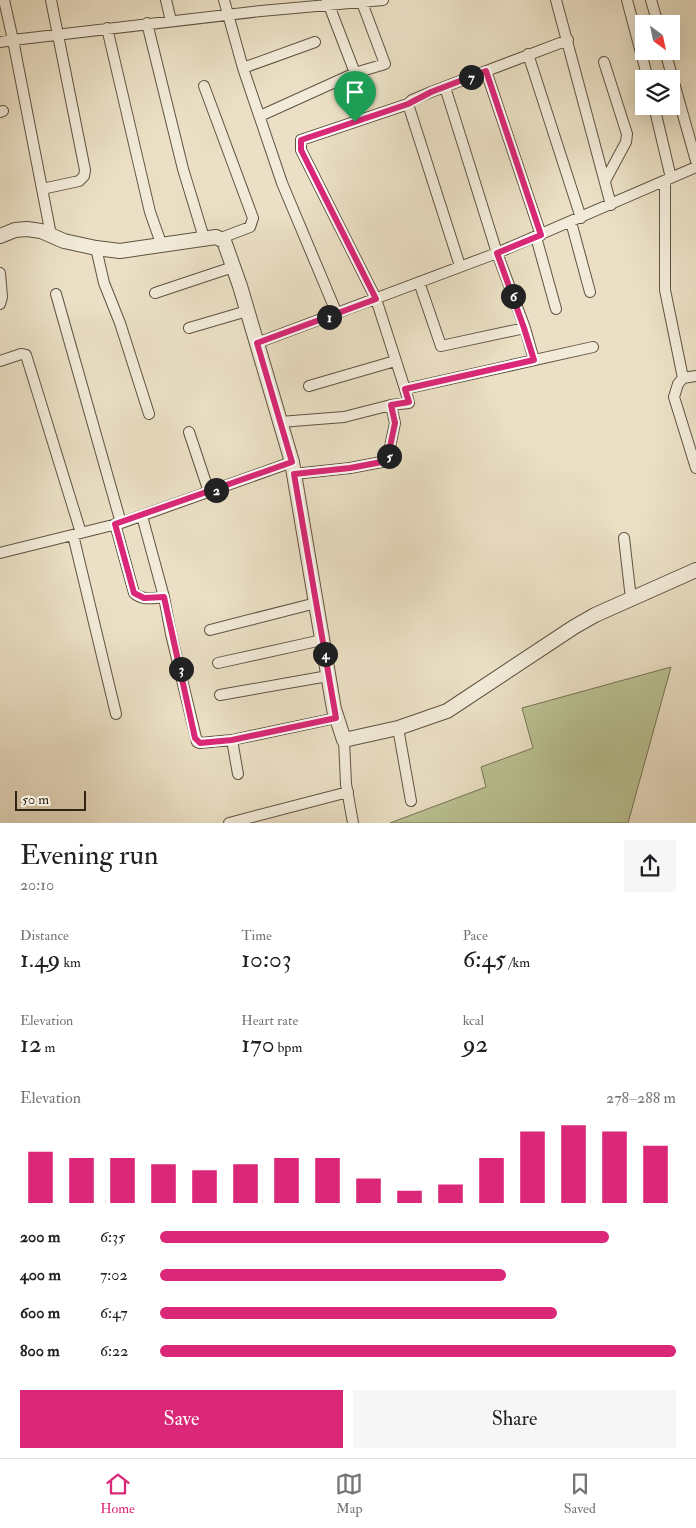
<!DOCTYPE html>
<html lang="en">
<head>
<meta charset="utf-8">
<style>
	:root { --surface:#fff; --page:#f6f6f6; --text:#202124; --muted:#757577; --line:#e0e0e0; --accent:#db2777 }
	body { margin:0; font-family:"IM FELL Double Pica",serif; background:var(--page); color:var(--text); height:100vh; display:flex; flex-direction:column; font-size:19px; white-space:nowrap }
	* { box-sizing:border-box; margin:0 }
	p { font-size:16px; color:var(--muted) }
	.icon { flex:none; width:28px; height:28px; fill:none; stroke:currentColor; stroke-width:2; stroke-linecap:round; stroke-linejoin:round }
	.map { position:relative; height:823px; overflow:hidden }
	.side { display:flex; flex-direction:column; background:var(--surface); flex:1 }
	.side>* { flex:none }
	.needle { width:32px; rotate:147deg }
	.buttons { position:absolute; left:635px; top:15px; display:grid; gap:10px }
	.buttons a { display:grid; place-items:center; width:45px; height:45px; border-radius:0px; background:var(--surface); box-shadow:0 5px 20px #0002; font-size:25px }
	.scale { position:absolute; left:15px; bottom:12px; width:71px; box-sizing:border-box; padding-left:5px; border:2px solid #322415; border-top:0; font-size:14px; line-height:18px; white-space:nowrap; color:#322415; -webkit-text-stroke:4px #f2ebd9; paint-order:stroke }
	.pin { position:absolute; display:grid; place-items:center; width:42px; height:42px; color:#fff; margin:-51px -21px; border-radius:50% 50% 50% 0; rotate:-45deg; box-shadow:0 0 5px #0007 }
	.pin .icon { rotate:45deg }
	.km { position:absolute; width:25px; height:25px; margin:-12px; border-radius:50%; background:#222; color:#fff; font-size:14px; line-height:25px; text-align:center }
	.round { display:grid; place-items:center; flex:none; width:52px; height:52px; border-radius:0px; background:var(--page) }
	.headline { display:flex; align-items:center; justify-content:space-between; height:85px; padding:0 20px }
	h1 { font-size:28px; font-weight:600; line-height:38px }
	.metrics { display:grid; grid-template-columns:repeat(3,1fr); gap:8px; height:85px; padding:5px 20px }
	.metrics div { display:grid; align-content:center }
	.metrics b { font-size:25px; font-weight:600 }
	.metrics small { font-size:14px; font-weight:400 }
	.metrics p { font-size:14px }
	.chart { height:140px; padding:10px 20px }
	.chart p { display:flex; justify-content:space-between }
	.chart svg { width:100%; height:90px; margin-top:5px; stroke:var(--accent); stroke-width:6 }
	.button { display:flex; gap:10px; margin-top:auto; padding:10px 20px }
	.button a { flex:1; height:58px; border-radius:0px; background:var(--accent); color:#fff; font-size:20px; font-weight:600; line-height:58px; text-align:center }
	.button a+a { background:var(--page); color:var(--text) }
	ul { padding:0 20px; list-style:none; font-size:16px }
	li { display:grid; grid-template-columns:80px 60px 1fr; align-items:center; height:38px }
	li i { height:12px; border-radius:6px; background:var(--accent) }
	.menu { display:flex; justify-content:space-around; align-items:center; height:70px; border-top:1px solid var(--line); background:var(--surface); font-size:14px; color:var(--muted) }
	.menu a { display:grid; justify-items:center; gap:2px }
	.menu .current { color:var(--accent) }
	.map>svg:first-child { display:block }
	.green { fill:#bac293; stroke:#767354 }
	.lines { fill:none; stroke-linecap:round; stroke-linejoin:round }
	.minor-casing { stroke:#605341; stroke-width:12 }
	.tertiary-casing { stroke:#605341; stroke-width:16 }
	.minor { stroke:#f2ebd9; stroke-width:10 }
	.tertiary { stroke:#f2ebd9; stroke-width:14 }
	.route-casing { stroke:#fff; stroke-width:10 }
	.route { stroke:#db2777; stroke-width:6 }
</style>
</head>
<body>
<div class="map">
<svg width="696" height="823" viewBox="0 0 696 823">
	<rect width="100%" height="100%" fill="#ebe0c5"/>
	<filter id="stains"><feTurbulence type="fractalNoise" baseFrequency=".004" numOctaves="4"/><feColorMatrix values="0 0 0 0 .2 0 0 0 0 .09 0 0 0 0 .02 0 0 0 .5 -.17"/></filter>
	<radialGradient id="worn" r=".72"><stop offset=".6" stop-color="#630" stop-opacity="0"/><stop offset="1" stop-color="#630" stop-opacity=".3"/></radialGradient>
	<path class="green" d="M 671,667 L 628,823 L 390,823 L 486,787 L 481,767 L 533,748 L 522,708 Z"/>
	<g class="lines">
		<defs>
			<path id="minor" d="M 166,0 L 171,21
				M 224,0 L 243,68 L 282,183 L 337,314
				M 327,0 L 355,73
				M 556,0 L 611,205
				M 627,0 L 648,79
				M 651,0 L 658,24
				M 147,23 L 183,169 L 204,238
				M 107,28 L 150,212 L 162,246
				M 568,40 L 431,92 L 412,100 L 408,104 L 301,140 L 301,150 L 376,299 L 405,389 L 593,347
				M 0,42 L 13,40 L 4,0
				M 665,51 L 696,161
				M 528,54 L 581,218
				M 604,62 L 627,134 L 626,142 L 605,181
				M 243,68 L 315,42
				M 486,71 L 541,235
				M 204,86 L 253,218 L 250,227 L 221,238
				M 445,87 L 497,253 L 525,328 L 534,360
				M 408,104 L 460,266
				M 654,106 L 671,178
				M 0,112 L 3,111
				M 260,116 L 355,73 L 385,64 L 361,0
				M 665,181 L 665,290 L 683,378 L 678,384 L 674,397 L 696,468
				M 42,189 L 79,181 L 84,176 L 85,170 L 51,0
				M 571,222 L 590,292
				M 51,235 L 13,40 L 261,11 L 383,0
				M 536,237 L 556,309
				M 96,248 L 104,283 L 120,323 L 149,414
				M 0,273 L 2,297 L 0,304
				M 419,282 L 441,346 L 525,328
				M 155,293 L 233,267
				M 56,294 L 121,523
				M 189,328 L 247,311
				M 257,343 L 497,253 L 696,167
				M 0,361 L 21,354 L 26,355 L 81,533
				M 683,378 L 696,376
				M 309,386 L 395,361
				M 280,422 L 344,417 L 391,405
				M 189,432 L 209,492
				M 294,474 L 350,468 L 387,461 L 395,423 L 391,405 L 409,403 L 405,389
				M 142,516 L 164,597 L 171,634 L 197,742 L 200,743 L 232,740 L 336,718
				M 115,524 L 134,593 C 142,601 154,598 164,597
				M 73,535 L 116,714
				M 624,538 L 631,599
				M 0,553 L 121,523 L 292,462
				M 210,630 L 316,603
				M 218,663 L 322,640
				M 220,695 L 328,676
				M 398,728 L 411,801
				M 232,740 L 238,774
				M 344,740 L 346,784 L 353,823
				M 229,823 L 348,792"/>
			<path id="tertiary" d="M 0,236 L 15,230 L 27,229 L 41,231 L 64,241 L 96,248 L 120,251 L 216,237 L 224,241 L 240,286 L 292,462 L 334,709 L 344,740 L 398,728 L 447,711 L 574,627 L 595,615 L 696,570"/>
		</defs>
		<use href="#minor" class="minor-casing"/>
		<use href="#tertiary" class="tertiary-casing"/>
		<use href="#minor" class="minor"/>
		<use href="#tertiary" class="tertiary"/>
	</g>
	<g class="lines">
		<defs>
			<path id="route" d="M 486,71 L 541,235 L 497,253 L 524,328 L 534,360 L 405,389 L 409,402 L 391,405 L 395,423 L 387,461 L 350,468 L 294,474 L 336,718 L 232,740 L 200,743 L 195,738 L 164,597 L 144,598 L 134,593 L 115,524 L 292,462 L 257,343 L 376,299 L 301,150 L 301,140 L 408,104 L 431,92 Z"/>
		</defs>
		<use href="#route" class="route-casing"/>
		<use href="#route" class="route"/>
	</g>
	<rect width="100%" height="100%" filter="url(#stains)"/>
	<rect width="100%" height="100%" fill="url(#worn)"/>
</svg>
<div class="buttons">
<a><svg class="needle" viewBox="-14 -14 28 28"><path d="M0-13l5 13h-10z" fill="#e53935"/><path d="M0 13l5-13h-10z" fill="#757577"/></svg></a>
<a><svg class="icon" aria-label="layers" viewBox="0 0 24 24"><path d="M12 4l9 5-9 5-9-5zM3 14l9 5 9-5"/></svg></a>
</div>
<div class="scale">50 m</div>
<div class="pin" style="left:355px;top:122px;background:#1e9e55"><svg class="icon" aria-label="arrive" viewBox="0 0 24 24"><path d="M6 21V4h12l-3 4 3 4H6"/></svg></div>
<b class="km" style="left:329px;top:317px">1</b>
<b class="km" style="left:216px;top:490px">2</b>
<b class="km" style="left:181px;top:669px">3</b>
<b class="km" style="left:325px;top:654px">4</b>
<b class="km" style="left:389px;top:456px">5</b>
<b class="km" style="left:513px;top:296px">6</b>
<b class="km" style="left:471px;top:77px">7</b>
</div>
<section class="side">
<div class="headline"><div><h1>Evening run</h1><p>20:10</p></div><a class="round"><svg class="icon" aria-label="share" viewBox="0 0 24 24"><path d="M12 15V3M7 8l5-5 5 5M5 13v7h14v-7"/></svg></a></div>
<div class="metrics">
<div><p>Distance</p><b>1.49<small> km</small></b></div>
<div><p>Time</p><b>10:03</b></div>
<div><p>Pace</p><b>6:45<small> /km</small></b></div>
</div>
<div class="metrics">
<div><p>Elevation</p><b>12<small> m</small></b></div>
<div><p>Heart rate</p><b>170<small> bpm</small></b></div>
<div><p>kcal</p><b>92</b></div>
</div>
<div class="chart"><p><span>Elevation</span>278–288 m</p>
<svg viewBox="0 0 160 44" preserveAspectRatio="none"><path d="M5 44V19M15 44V22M25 44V22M35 44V25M45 44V28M55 44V25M65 44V22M75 44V22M85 44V32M95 44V38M105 44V35M115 44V22M125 44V9M135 44V6M145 44V9M155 44V16"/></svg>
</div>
<ul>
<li><b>200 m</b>6:35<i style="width:87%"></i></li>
<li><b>400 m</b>7:02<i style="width:67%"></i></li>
<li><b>600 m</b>6:47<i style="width:77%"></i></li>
<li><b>800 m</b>6:22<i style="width:100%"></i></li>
</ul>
<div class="button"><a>Save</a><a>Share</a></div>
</section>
<nav class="menu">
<a class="current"><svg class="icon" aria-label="home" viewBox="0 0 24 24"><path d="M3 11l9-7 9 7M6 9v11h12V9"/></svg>Home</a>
<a><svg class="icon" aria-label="map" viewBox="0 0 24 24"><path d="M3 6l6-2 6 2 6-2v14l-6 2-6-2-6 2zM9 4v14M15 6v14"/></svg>Map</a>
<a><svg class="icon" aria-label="saved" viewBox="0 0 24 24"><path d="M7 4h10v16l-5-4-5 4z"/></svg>Saved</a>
</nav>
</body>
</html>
